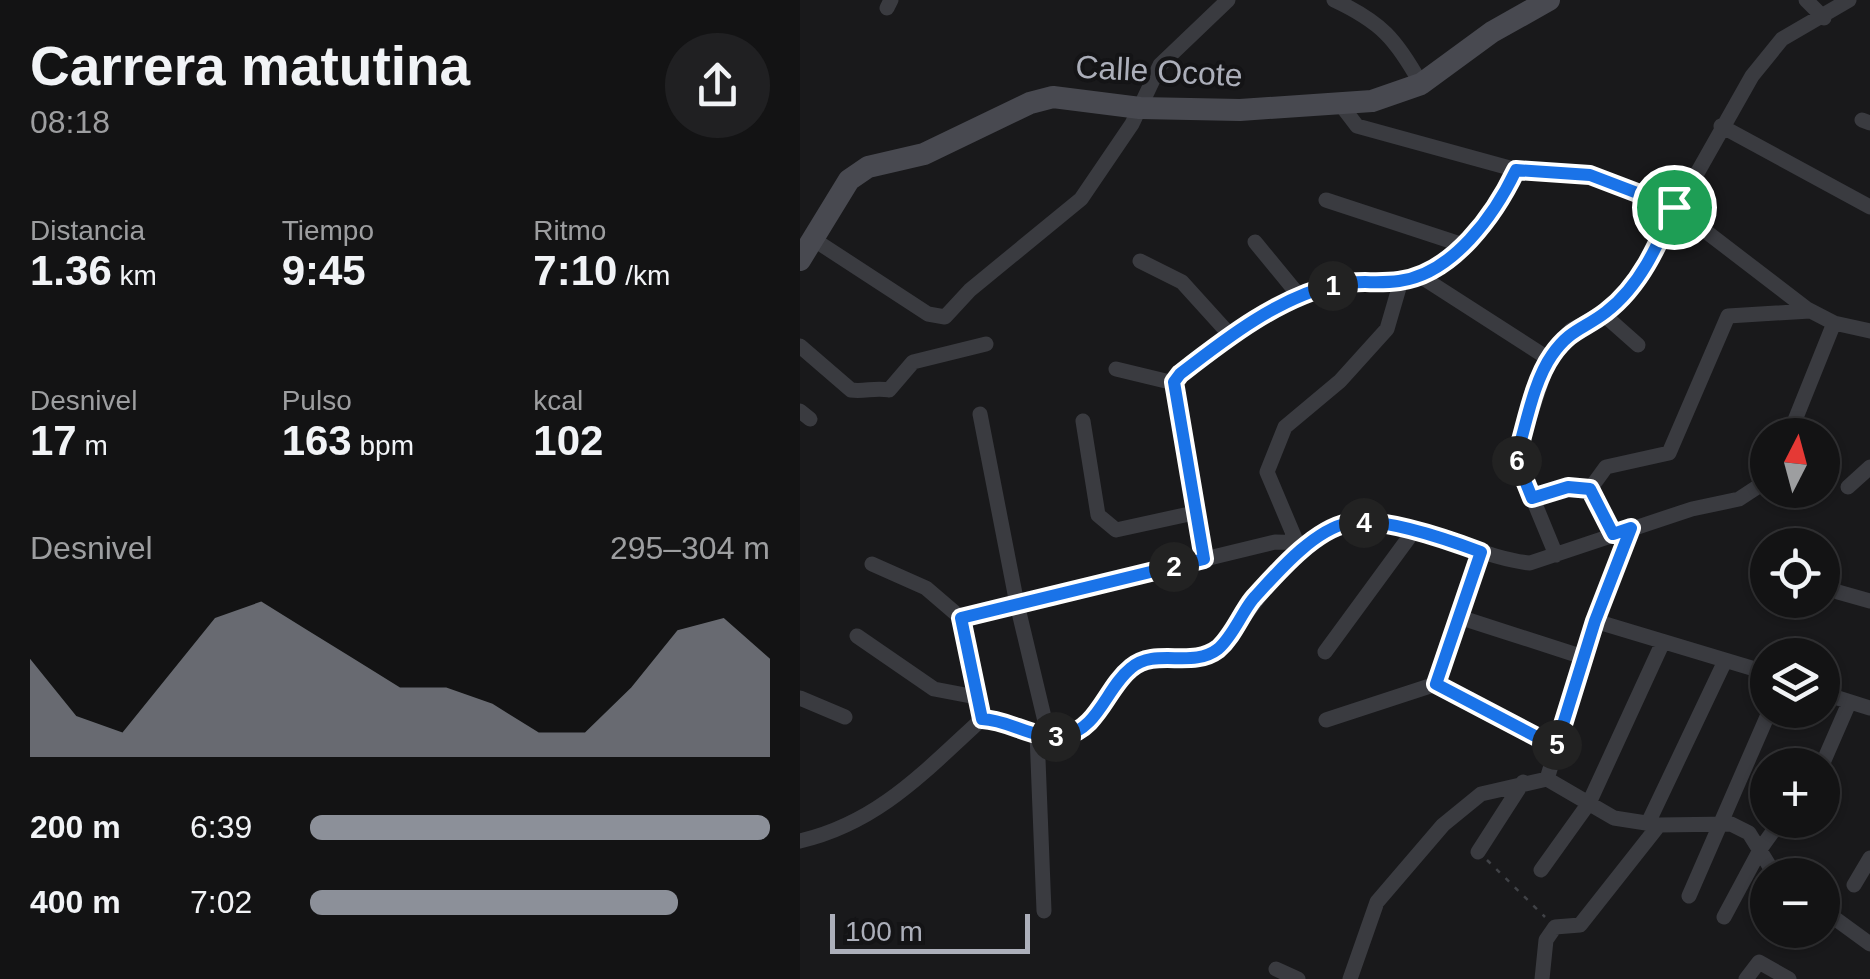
<!DOCTYPE html>
<html lang="es">
<head>
<meta charset="utf-8">
<style>
	:root { --surface:#131314; --page:#202022; --text:#f1f3f6; --muted:#9d9ea0; --line:#323234; --accent:#8c9099 }
	body { margin:0; font-family:Helvetica,sans-serif; background:var(--page); color:var(--text); height:100vh; display:flex; flex-direction:column; font-size:38px; white-space:nowrap }
	* { box-sizing:border-box; margin:0 }
	p { font-size:32px; color:var(--muted) }
	.icon { flex:none; width:55px; height:55px; fill:none; stroke:currentColor; stroke-width:2; stroke-linecap:round; stroke-linejoin:round }
	.map { position:relative; flex:1; overflow:hidden }
	.panel { display:flex; flex-direction:column; background:var(--surface); width:800px }
	.panel>* { flex:none }
	.needle { width:65px; rotate:6deg }
	.fabs { position:absolute; left:950px; top:418px; display:grid; gap:20px }
	.fabs a { display:grid; place-items:center; width:90px; height:90px; border-radius:50%; background:var(--surface); box-shadow:0 2px 8px #0004,0 0 0 2px var(--line); font-size:50px }
	.scale { position:absolute; left:30px; bottom:25px; width:200px; box-sizing:border-box; padding-left:10px; border:5px solid #acafba; border-top:0; font-size:28px; line-height:35px; white-space:nowrap; color:#acafba; -webkit-text-stroke:8px #141416; paint-order:stroke }
	.pin { position:absolute; display:grid; place-items:center; width:85px; height:85px; color:#fff; margin:-42px; border:5px solid #fff; border-radius:50%; box-shadow:0 2px 10px #0007 }
	.km { position:absolute; width:50px; height:50px; margin:-25px; border-radius:50%; background:#222; color:#fff; font-size:28px; line-height:50px; text-align:center }
	.round { display:grid; place-items:center; flex:none; width:105px; height:105px; border-radius:52px; background:var(--page) }
	.head { display:flex; align-items:center; justify-content:space-between; height:170px; padding:0 30px }
	h1 { font-size:55px; font-weight:800; line-height:75px }
	.figures { display:grid; grid-template-columns:repeat(3,1fr); gap:15px; height:170px; padding:10px 30px }
	.figures div { display:grid; align-content:center }
	.figures b { font-size:42px; font-weight:800 }
	.figures small { font-size:28px; font-weight:400 }
	.figures p { font-size:28px }
	.chart { height:280px; padding:20px 30px }
	.chart p { display:flex; justify-content:space-between }
	.chart svg { width:100%; height:180px; margin-top:10px; fill:var(--accent); opacity:.7 }
	ul { padding:0 30px; list-style:none; font-size:32px }
	li { display:grid; grid-template-columns:160px 120px 1fr; align-items:center; height:75px }
	li i { height:25px; border-radius:12px; background:var(--accent) }
	main { display:flex; flex:1; min-height:0 }
	.map>svg:first-child { display:block }
	.lines { fill:none; stroke-linecap:round; stroke-linejoin:round }
	.path { stroke:#404247; stroke-width:2.5; stroke-dasharray:5 8; stroke-linecap:butt }
	.street { stroke:#3a3b40; stroke-width:15 }
	.secondary { stroke:#484950; stroke-width:22 }
	.route-casing { stroke:#fff; stroke-width:20 }
	.route { stroke:#1a73e8; stroke-width:12 }
	.labels { text-anchor:middle; dominant-baseline:central; stroke-width:8; stroke-linejoin:round; paint-order:stroke }
	.street-label { font-size:32px; fill:#acafba; stroke:#141416 }
</style>
</head>
<body>
<main>
<section class="panel">
<div class="head"><div><h1>Carrera matutina</h1><p>08:18</p></div><a class="round"><svg class="icon" aria-label="share" viewBox="0 0 24 24"><path d="M12 15V3M7 8l5-5 5 5M5 13v7h14v-7"/></svg></a></div>
<div class="figures">
<div><p>Distancia</p><b>1.36<small> km</small></b></div>
<div><p>Tiempo</p><b>9:45</b></div>
<div><p>Ritmo</p><b>7:10<small> /km</small></b></div>
</div>
<div class="figures">
<div><p>Desnivel</p><b>17<small> m</small></b></div>
<div><p>Pulso</p><b>163<small> bpm</small></b></div>
<div><p>kcal</p><b>102</b></div>
</div>
<div class="chart"><p><span>Desnivel</span>295–304 m</p>
<svg viewBox="0 0 160 44" preserveAspectRatio="none"><path d="M0 44V20L10 34L20 38L30 24L40 10L50 6L60 13L70 20L80 27L90 27L100 31L110 38L120 38L130 27L140 13L150 10L160 20V44z"/></svg>
</div>
<ul>
<li><b>200 m</b>6:39<i style="width:100%"></i></li>
<li><b>400 m</b>7:02<i style="width:80%"></i></li>
</ul>
</section>
<div class="map">
<svg width="1070" height="979" viewBox="0 0 1070 979">
	<rect width="100%" height="100%" fill="#19191b"/>
	<g class="lines">
		<path class="path" d="M 687,860 L 745,917"/>
		<path class="street" d="M 534,0 C 581,22 596,39 621,84
			M 1006,0 L 1024,18
			M 87,8 L 91,0
			M 541,105 L 557,126 L 717,170 L 790,175 L 874,207 L 1007,309 L 1034,323
			M 1062,120 L 1070,123
			M 921,126 L 1070,207
			M 526,200 L 663,245
			M 13,239 L 128,314 L 145,317 L 170,290 L 281,199 L 332,124 L 360,65 L 428,0
			M 455,242 L 501,298
			M 340,261 L 382,282 L 430,335
			M 620,276 L 749,359
			M 803,314 L 838,345
			M 0,346 L 51,390 C 65,392 75,387 89,390 L 113,362 L 186,344
			M 316,369 L 374,383
			M 0,411 L 10,419
			M 180,414 L 217,604 L 249,738
			M 283,421 L 298,515 L 316,530 L 394,513
			M 989,435 L 1034,323 L 1070,331
			M 1048,487 L 1070,467
			M 790,489 L 806,467 L 869,453 L 928,316 L 1010,311
			M 732,497 L 768,487 L 790,489 L 813,534
			M 497,543 L 467,472 L 485,427 L 540,381 L 587,329 L 601,281
			M 756,555 L 716,458 L 749,359 L 771,330 L 803,314 L 839,276 L 952,76 L 982,39 L 1049,0
			M 404,559 L 374,383 L 379,374 C 425,339 480,296 538,284 C 557,280 579,284 599,281 C 653,274 695,214 717,170
			M 72,564 L 126,588 L 161,618
			M 1038,592 L 1070,601
			M 659,617 L 783,657
			M 161,618 L 475,542 L 513,543
			M 161,618 L 177,702
			M 795,621 L 968,673
			M 57,636 L 134,689 L 176,697
			M 525,652 L 613,532
			M 636,684 L 681,553
			M 636,684 L 757,747
			M 1022,693 L 1070,708
			M 0,698 L 45,717
			M 526,720 L 636,684
			M 237,734 L 244,911
			M 1022,765 L 1049,703
			M 747,779 L 814,818 L 859,825 L 931,824 L 949,833 L 975,875
			M 848,823 L 925,661
			M 0,841 C 78,823 125,771 182,719 C 210,720 236,741 263,736 C 302,729 304,681 336,664 C 363,649 399,670 422,644 C 458,604 489,541 546,524 C 591,510 680,559 730,563 L 892,509 L 939,499 L 968,480
			M 678,852 L 723,782
			M 741,870 L 789,803 L 863,642
			M 1054,885 L 1070,858
			M 889,896 L 970,710
			M 1022,909 L 1070,944
			M 924,917 L 961,848 L 981,820
			M 476,969 L 498,979
			M 550,979 L 577,902 L 643,825 L 681,794 L 747,779 L 795,621 L 831,528
			M 742,979 L 746,940 L 755,927 L 780,925 L 859,825
			M 946,979 L 959,962 L 989,979"/>
		<path class="secondary" d="M 0,260 L 49,180 L 68,167 L 124,154 L 230,103 L 253,97 L 340,108 L 440,110 L 572,101 L 621,84 L 692,32 L 749,0"/>
	</g>
	<g class="lines">
		<defs>
			<path id="route" d="M 716,170 L 790,175 L 874,207 C 858,245 840,286 806,312 C 784,329 770,329 752,355 C 733,382 726,426 716,458 L 732,498 L 768,487 L 790,489 L 813,534 L 831,528 L 795,621 L 756,747 L 636,684 L 681,552 C 649,540 581,516 548,523 C 513,530 476,574 453,599 C 441,614 433,636 418,649 C 392,669 356,647 331,668 C 306,688 298,730 263,736 C 236,741 210,720 182,719 L 161,618 L 404,559 L 374,382 L 380,374 C 425,339 480,296 538,284 C 557,280 579,284 599,281 C 653,274 695,214 716,170 Z"/>
		</defs>
		<use href="#route" class="route-casing"/>
		<use href="#route" class="route"/>
	</g>
	<g class="labels">
		<g class="street-label">
			<text transform="translate(359 71) rotate(3)">Calle Ocote</text>
		</g>
	</g>
</svg>
<div class="fabs">
<a><svg class="needle" viewBox="-14 -14 28 28"><path d="M0-13l5 13h-10z" fill="#e53935"/><path d="M0 13l5-13h-10z" fill="#9d9ea0"/></svg></a>
<a><svg class="icon" aria-label="locate" viewBox="0 0 24 24"><circle cx="12" cy="12" r="6"/><path d="M12 2v4M12 18v4M2 12h4M18 12h4"/></svg></a>
<a><svg class="icon" aria-label="layers" viewBox="0 0 24 24"><path d="M12 4l9 5-9 5-9-5zM3 14l9 5 9-5"/></svg></a>
<a>+</a>
<a>−</a>
</div>
<div class="scale">100 m</div>
<div class="pin" style="left:874px;top:207px;background:#1e9e55"><svg class="icon" aria-label="arrive" viewBox="0 0 24 24"><path d="M6 21V4h12l-3 4 3 4H6"/></svg></div>
<b class="km" style="left:533px;top:286px">1</b>
<b class="km" style="left:374px;top:567px">2</b>
<b class="km" style="left:256px;top:737px">3</b>
<b class="km" style="left:564px;top:523px">4</b>
<b class="km" style="left:757px;top:745px">5</b>
<b class="km" style="left:717px;top:461px">6</b>
</div>
</main>
</body>
</html>
